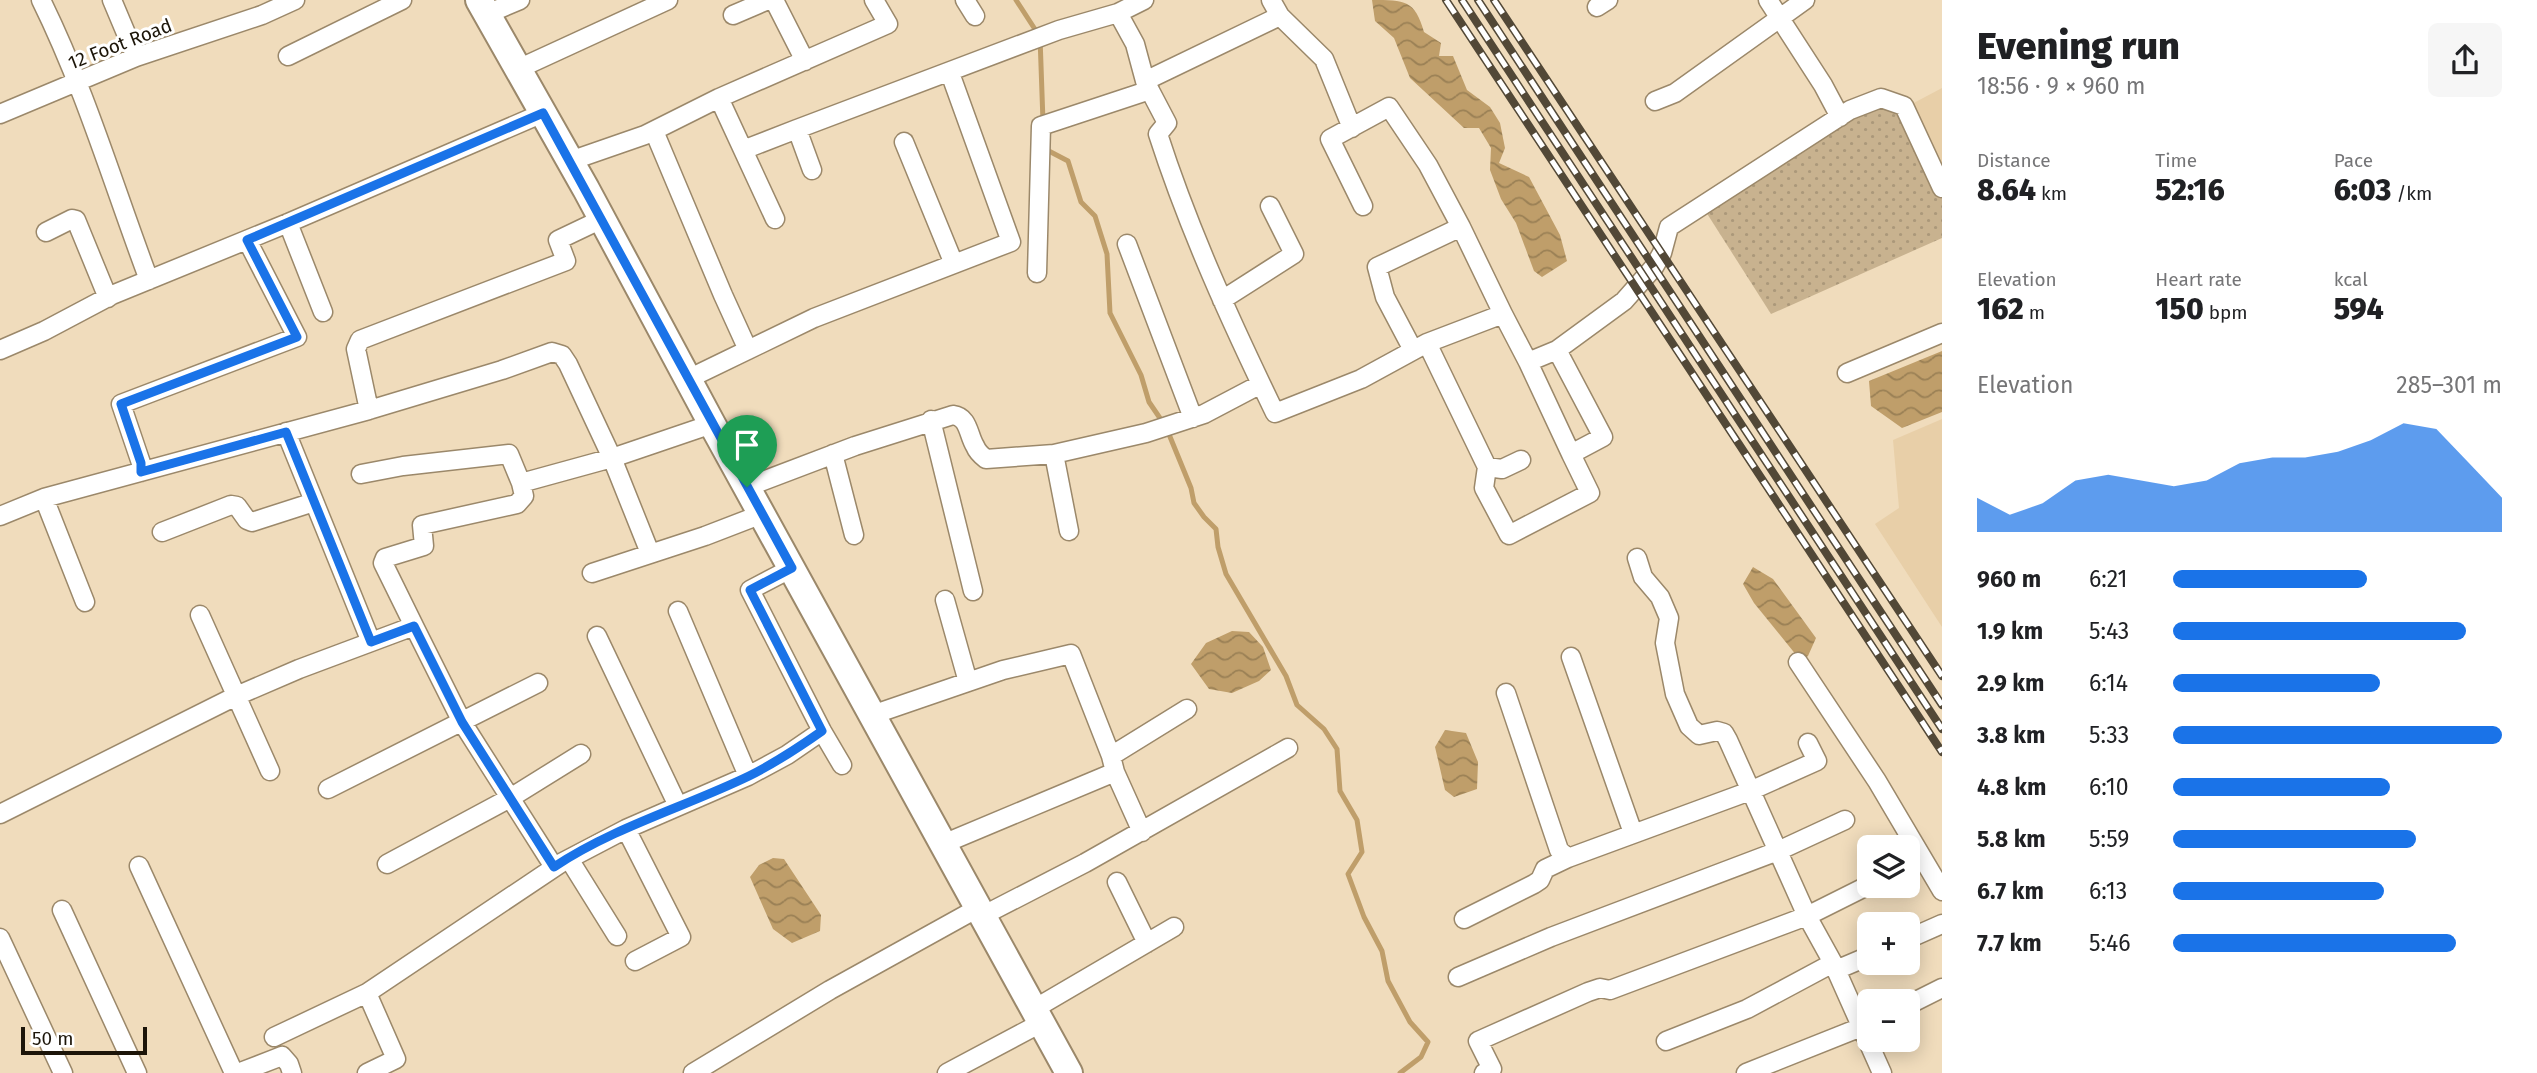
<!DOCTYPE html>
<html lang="en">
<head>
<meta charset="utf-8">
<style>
	:root { --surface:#fff; --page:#f6f6f6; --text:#202124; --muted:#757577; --accent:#1a73e8 }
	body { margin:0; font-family:"Fira Sans",sans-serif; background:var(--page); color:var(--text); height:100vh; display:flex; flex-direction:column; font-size:26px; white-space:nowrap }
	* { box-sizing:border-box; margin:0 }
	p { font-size:23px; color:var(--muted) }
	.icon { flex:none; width:38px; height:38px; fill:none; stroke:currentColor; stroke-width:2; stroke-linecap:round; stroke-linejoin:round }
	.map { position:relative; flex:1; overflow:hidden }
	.sheet { display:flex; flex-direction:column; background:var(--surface); width:595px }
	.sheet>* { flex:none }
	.buttons { position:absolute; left:1857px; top:835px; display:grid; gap:14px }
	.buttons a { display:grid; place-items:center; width:63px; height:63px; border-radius:10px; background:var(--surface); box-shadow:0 4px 18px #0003; font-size:35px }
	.scale { position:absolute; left:21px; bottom:18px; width:126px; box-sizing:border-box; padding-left:7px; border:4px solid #1c1509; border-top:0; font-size:19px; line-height:24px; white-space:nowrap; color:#1c1509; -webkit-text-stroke:5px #fff; paint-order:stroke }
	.pin { position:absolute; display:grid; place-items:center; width:60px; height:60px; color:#fff; margin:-72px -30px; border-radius:50% 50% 50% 0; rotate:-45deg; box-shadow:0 0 7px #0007 }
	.pin .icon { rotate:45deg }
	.round { display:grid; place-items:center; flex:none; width:74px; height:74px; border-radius:10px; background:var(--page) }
	.head { display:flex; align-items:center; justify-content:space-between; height:119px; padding:0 35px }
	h1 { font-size:38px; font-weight:800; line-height:52px }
	.figures { display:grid; grid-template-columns:repeat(3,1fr); gap:10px; height:119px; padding:7px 35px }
	.figures div { display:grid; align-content:center }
	.figures b { font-size:30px; font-weight:800 }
	.figures small { font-size:19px; font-weight:400 }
	.figures p { font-size:19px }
	.chart { height:196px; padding:14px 35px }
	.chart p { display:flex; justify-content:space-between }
	.chart svg { width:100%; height:126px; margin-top:7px; fill:var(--accent); opacity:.7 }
	ul { padding:0 35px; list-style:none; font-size:23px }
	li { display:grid; grid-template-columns:112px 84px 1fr; align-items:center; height:52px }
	li i { height:18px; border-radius:9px; background:var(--accent) }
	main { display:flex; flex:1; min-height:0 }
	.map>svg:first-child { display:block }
	.built { fill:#e8cfa8 }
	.park { fill:url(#park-dots) }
	.water { fill:url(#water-waves) }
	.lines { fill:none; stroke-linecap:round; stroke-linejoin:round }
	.stream { stroke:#bf9e6a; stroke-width:5 }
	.street-casing { stroke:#9b886a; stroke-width:21 }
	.secondary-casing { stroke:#9b886a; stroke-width:30 }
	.street { stroke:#fff; stroke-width:18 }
	.secondary { stroke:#fff; stroke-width:26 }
	.rail-casing { stroke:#524837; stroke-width:8 }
	.rail { stroke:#fff; stroke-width:5; stroke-dasharray:16; stroke-linecap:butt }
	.route-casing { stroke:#fff; stroke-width:14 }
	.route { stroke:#1a73e8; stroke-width:9 }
	.labels { text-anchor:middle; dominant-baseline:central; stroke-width:6; stroke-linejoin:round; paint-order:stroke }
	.street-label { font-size:19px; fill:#1c1509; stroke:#fff }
</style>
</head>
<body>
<main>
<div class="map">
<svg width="1942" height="1073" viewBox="0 0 1942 1073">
	<defs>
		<pattern id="park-dots" width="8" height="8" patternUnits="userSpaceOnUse" patternTransform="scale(1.75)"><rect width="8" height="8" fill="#c8b28f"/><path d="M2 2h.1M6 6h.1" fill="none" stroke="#ab987a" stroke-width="1.8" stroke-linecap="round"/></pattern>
		<pattern id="water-waves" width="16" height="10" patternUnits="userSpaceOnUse" patternTransform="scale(1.75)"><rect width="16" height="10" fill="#bf9e6a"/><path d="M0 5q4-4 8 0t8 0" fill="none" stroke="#9a8055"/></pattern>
	</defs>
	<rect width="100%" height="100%" fill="#f0dcbc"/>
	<path class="built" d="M 1942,88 L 1942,173 L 1908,106 Z
		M 1942,419 L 1942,627 L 1875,524 L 1899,508 L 1893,440 Z"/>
	<path class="park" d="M 1882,104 L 1898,110 L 1942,199 L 1942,238 L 1771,314 L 1706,212 L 1850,119 Z"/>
	<path class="water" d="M 1372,0 C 1405,0 1415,0 1424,32 L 1441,43 L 1439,56 L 1453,56 L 1467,90 L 1490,107 L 1500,123 L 1505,148 L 1499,163 L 1529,177 L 1560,235 L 1567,261 L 1542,277 L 1534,271 L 1516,223 L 1501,199 L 1490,170 L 1491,148 L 1479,128 L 1464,128 L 1410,78 L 1394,38 L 1375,21 Z
		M 1942,351 L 1942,412 L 1902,428 L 1871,406 L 1869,381 Z
		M 1753,567 L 1773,579 L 1816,638 L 1808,656 L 1801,661 L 1754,603 L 1743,584 Z
		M 1232,631 L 1249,632 L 1263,647 L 1271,670 L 1259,681 L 1232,693 L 1209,689 L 1191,664 L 1206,643 Z
		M 1445,730 L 1466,733 L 1478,762 L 1477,789 L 1454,797 L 1445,790 L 1435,747 Z
		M 773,858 L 784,859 L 821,915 L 820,931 L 792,943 L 773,929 L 750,877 L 759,865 Z"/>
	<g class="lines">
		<path class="stream" d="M 1016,0 L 1040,37 L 1043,122
			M 1045,149 L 1068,161 L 1081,202 L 1095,216 L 1107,254 L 1110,313 L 1141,375 L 1149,402 L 1166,427 L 1191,488 L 1194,503 L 1204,517 L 1216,529 L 1218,547 L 1226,574 L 1286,676 L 1297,705 L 1324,729 L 1337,749 L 1340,791 L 1357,820 L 1362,852 L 1348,874 L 1364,917 L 1382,951 L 1388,981 L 1410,1022 L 1428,1042 L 1421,1057 L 1400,1073"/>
		<defs>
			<path id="street" d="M 41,0 C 85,89 114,187 149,280
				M 112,0 L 136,57
				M 774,0 L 805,61
				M 965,0 L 975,16
				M 1271,0 L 1280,16 L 1324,59 L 1352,128
				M 1768,0 L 1823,85 L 1840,117
				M 1597,7 L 1608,0
				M 1118,13 L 1135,44 L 1145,81 L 1167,123 L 1158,134 C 1189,230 1231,322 1275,413 L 1361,379 L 1427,343 L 1503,314 L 1528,362 L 1571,454
				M 487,14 L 520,0
				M 733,15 L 768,0
				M 288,56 L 402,0
				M 518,69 L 668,0
				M 1145,81 L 1280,16
				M 719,98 L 775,219
				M 1655,101 L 1675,93 L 1805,0
				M 0,114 L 136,57 L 262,15 L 295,0
				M 654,131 L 723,295 L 748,350
				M 904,142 L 954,264
				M 743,150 L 797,129
				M 570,161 L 645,135 L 719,98 L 888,24 L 874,0
				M 812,170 L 797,129 L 1059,30 L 1118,13 L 1144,0
				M 1363,206 L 1330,139 L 1389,107 L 1428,165 L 1461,227 L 1377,267 L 1385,297 L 1413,350
				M 288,223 L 323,312
				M 1461,227 L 1503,314
				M 46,232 L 72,219 L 76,220 L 108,298
				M 1127,244 L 1193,418
				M 1037,273 L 1041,126 L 1150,90
				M 1222,300 L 1294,254 L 1270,206
				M 1427,343 L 1487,467 L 1484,488 L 1509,535 L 1590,493 L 1571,454 L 1603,437 L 1557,350
				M 0,350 L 44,331 L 112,295 L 288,223 L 543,113
				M 1528,362 L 1557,350 L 1624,301 L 1654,267 L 1662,253 L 1669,227 L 1850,110 L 1881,98 L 1904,106 L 1942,188
				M 1847,373 L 1942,333
				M 688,379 L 814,318 L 1011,242 L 950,73
				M 369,410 L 356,349 L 360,340 L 566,261 L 558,240 L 602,219
				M 931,420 L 973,591
				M 286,432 L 371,642
				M 833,454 L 854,535
				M 1054,454 L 1069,531
				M 1487,467 L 1502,469 L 1521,460
				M 141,472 L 141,463 L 121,404 L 297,337 L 247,240
				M 361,474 L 403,466 L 509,454 L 521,483
				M 747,487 L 855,446 L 953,415 C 969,417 968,435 975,446 C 977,451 982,456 986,459 L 1054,454 L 1146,433 L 1204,414 L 1261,384
				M 44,498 L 85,602
				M 0,516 L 44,498 L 369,410 L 502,370 L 552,352 L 562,355 L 568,364 L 612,458 L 650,553
				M 162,532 L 231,505 L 237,506 L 247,520 L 252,522 L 314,502
				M 1637,558 L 1643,577 L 1660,597 L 1669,618 L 1665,643 L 1675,694 L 1689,726 L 1699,735 L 1717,731 L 1724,733 L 1728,740 L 1807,916 L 1833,963 L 1882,1073
				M 792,568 L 750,590 L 822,731 L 842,765
				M 592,573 L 705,536 L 762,514
				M 945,600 L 968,682
				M 678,611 L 748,776
				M 200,615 L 270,771
				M 414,626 L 383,563 L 385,558 L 424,546 L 422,525 L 517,504 L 524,496 L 521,483 L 612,458 L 712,424
				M 597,636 L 678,806
				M 1571,657 L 1633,833
				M 1798,662 L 1877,781 L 1942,891
				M 1506,693 L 1559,850 L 1568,858 L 1750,791 L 1817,761 L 1808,743
				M 872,715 L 1003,670 L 1071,654 L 1111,756
				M 1115,772 L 1142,832
				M 328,789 L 538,683
				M 0,814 L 234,697 L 299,669 L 414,626 L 462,722 L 554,867
				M 626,829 L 681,937 L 635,961
				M 943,844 L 1115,772 L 1111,756 L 1187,709
				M 569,859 L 617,936
				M 387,864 L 510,798 L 581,754
				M 139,866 L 234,1073
				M 1117,882 L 1147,943
				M 62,910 L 137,1073
				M 982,916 L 1085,863 L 1288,748
				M 1464,919 L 1534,884 L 1540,880 L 1545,869 L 1568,858
				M 0,938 L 63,1073
				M 1908,939 L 1942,924
				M 1836,970 L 1869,956
				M 1458,977 L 1551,937 L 1778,851 L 1845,820
				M 1908,1005 L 1942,988
				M 1034,1009 L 1174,927
				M 274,1037 L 367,993
				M 1666,1041 L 1747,1009 L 1833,963
				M 238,1073 L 282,1056 L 289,1064 L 292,1073
				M 367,1073 L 396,1059 L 367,993 L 561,863 L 626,829 L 748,776 L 787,755 L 822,731
				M 693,1073 L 830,990 L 978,908
				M 947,1073 L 1041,1023
				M 1484,1073 L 1492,1069 L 1478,1041 L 1588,992 L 1600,988 L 1610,990 L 1807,916 L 1869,885
				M 1746,1073 L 1869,1024"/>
			<path id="secondary" d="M 479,0 L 586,189 L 712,424 L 1069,1073"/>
		</defs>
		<use href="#street" class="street-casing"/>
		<use href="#secondary" class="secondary-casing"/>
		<use href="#street" class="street"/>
		<use href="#secondary" class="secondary"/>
		<defs>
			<path id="rail" d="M 1446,0 L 1942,752
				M 1462,0 L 1942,729
				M 1478,0 L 1942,705
				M 1494,0 L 1942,676"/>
		</defs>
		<use href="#rail" class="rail-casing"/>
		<use href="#rail" class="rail"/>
	</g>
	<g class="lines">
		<defs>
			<path id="route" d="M 543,113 L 792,568 L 750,590 L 822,731 C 798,748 775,763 749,776 C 685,807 614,827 554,867 L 462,722 L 414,626 L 371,642 L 286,432 L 141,472 L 141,463 L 121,404 L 297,337 L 247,240 Z"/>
		</defs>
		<use href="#route" class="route-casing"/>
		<use href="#route" class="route"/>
	</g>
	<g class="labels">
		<g class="street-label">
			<text transform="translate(120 44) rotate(-21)">12 Foot Road</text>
		</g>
	</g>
</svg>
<div class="buttons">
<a><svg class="icon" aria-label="layers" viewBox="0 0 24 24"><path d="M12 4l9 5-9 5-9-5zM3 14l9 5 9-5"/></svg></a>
<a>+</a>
<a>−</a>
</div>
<div class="scale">50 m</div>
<div class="pin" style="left:747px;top:487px;background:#1e9e55"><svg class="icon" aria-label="arrive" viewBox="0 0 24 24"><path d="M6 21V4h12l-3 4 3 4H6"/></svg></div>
</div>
<section class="sheet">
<div class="head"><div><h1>Evening run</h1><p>18:56 · 9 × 960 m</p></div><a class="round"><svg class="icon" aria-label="share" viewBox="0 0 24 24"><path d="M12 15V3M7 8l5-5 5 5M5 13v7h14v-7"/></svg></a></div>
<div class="figures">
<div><p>Distance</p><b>8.64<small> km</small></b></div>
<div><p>Time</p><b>52:16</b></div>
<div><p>Pace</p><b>6:03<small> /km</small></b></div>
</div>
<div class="figures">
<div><p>Elevation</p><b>162<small> m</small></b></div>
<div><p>Heart rate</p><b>150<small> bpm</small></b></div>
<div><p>kcal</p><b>594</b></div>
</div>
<div class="chart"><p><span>Elevation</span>285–301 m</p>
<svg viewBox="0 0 160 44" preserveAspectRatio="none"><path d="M0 44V32L10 38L20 34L30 26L40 24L50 26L60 28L70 26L80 20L90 18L100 18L110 16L120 12L130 6L140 8L150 20L160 32V44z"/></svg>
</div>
<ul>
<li><b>960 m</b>6:21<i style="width:59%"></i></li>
<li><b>1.9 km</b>5:43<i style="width:89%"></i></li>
<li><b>2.9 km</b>6:14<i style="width:63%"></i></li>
<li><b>3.8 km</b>5:33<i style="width:100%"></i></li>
<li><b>4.8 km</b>6:10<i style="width:66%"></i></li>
<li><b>5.8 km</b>5:59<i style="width:74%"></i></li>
<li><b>6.7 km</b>6:13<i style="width:64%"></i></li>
<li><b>7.7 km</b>5:46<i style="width:86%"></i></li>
</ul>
</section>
</main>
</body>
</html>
